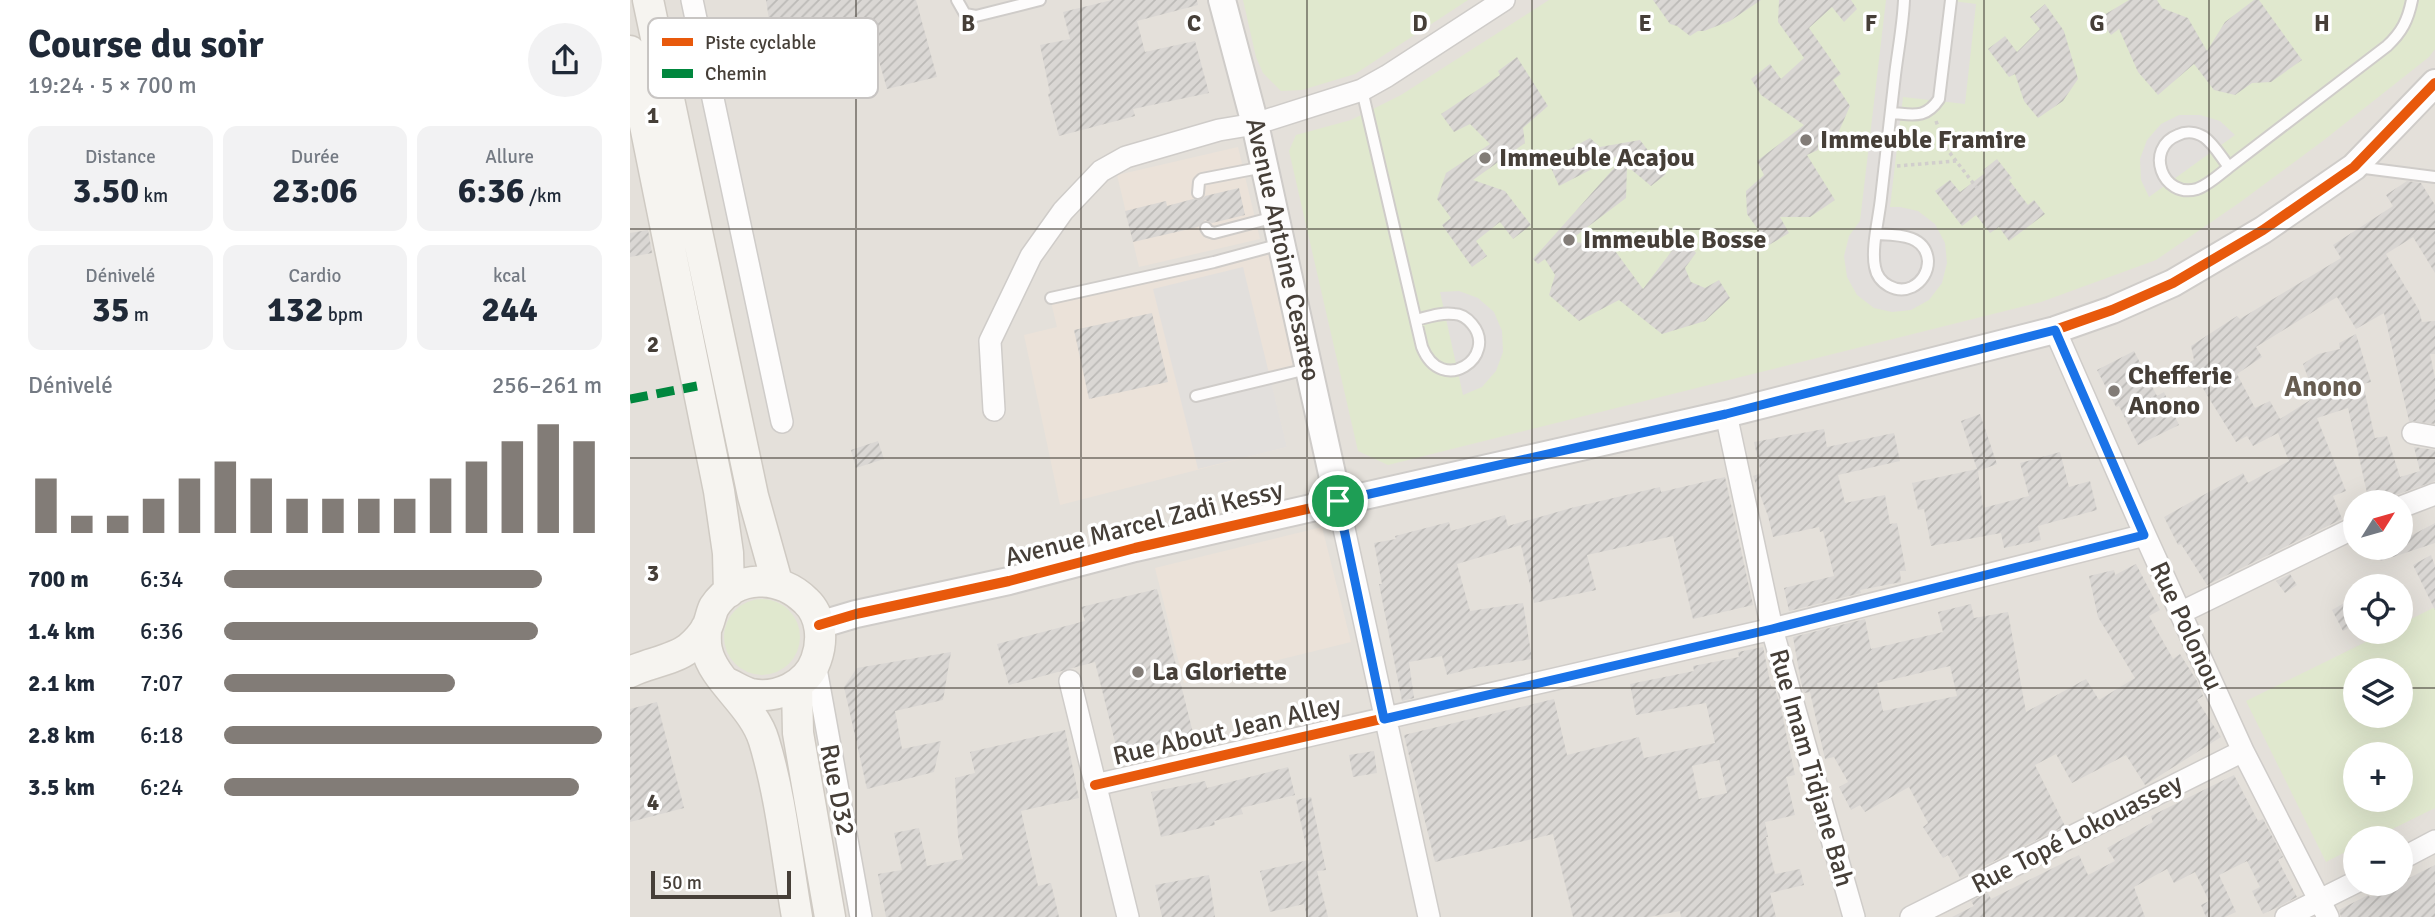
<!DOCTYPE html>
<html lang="fr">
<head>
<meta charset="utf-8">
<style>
	:root { --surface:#fff; --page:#f2f2f3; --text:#1f2937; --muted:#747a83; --accent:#827c77 }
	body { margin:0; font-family:Signika,sans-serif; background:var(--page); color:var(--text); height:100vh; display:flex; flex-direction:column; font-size:26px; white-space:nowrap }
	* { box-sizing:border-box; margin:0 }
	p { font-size:23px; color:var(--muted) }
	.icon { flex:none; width:38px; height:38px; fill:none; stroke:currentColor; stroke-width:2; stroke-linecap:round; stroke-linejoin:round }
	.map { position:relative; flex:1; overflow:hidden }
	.panel { display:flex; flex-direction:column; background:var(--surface); width:630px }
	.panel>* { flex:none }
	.needle { width:46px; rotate:53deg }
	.controls { position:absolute; left:1713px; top:490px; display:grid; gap:14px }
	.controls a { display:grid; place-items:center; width:70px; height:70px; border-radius:50%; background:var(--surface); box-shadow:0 7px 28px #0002; font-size:35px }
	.scale { position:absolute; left:21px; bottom:18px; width:140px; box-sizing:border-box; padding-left:7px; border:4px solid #463f38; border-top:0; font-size:19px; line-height:24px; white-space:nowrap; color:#463f38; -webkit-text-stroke:5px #fff; paint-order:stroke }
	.pin { position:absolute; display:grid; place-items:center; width:60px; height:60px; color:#fff; margin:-30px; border:4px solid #fff; border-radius:50%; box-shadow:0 2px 7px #0007 }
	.round { display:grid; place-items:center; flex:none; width:74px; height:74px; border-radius:37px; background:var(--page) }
	.head { display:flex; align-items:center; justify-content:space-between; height:119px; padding:0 28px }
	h1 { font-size:38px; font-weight:800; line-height:52px }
	.stats { display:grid; grid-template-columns:repeat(3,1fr); gap:10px; height:119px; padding:7px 28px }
	.stats div { display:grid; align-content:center; border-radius:14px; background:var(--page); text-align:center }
	.stats b { font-size:35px; font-weight:800 }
	.stats small { font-size:19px; font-weight:400 }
	.stats p { font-size:19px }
	.chart { height:196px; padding:14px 28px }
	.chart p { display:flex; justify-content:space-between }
	.chart svg { width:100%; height:126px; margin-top:7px; stroke:var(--accent); stroke-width:6 }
	ul { padding:0 28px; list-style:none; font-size:23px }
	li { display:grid; grid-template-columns:112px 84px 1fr; align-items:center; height:52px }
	li i { height:18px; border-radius:9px; background:var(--accent) }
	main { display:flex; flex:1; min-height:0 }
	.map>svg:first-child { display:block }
	.residential { fill:#e4e0da; fill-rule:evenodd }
	.commercial { fill:#ebe2d9 }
	.green { fill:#e0e8ce; fill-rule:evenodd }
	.parking { fill:#e2dfdc }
	.building { fill:url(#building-hatch); fill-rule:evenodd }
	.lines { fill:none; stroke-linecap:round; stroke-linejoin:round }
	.service-casing { stroke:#cfccc9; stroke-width:14 }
	.minor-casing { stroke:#cfccc9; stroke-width:24 }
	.tertiary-casing { stroke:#cfccc9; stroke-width:30 }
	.secondary-casing { stroke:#cfcac3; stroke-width:33 }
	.path { stroke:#d1cecc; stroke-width:3.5; stroke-dasharray:3.5 3.5; stroke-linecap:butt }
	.service { stroke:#fdfcfc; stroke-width:10 }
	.minor { stroke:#fdfcfc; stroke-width:21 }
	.tertiary { stroke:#fdfcfc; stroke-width:26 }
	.secondary { stroke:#f6f4f0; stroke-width:30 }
	.quiet { stroke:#00873e; stroke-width:9; stroke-dasharray:18 9; stroke-linecap:butt }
	.cycleway-casing { stroke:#fff; stroke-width:15 }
	.cycleway { stroke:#e8590c; stroke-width:10 }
	.route-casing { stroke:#fff; stroke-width:14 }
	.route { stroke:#1a73e8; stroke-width:9 }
	.grid { fill:none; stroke:#463f38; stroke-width:2; stroke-opacity:0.55 }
	.poi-dot { fill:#827c77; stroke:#fff; stroke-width:2.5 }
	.labels { text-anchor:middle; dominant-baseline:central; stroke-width:7; stroke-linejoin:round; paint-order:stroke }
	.poi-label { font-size:26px; font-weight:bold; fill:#463f38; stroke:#fff; text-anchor:start }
	.street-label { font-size:26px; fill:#463f38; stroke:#fff }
	.neighbourhood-label { font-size:28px; font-weight:bold; fill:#675d51; stroke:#fff }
	.key { fill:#fff; stroke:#c8c5c3; stroke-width:2 }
	.key-label { font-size:19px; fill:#463f38 }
	.grid-label { font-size:23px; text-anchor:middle; font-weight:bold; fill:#463f38; stroke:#fff; stroke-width:7; stroke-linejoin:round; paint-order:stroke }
</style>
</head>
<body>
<main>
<section class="panel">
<div class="head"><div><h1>Course du soir</h1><p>19:24 · 5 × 700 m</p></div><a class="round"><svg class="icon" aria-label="share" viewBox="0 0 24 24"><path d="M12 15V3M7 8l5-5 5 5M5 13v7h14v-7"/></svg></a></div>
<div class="stats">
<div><p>Distance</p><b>3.50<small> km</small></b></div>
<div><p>Durée</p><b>23:06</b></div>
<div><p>Allure</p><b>6:36<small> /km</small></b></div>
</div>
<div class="stats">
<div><p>Dénivelé</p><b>35<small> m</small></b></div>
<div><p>Cardio</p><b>132<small> bpm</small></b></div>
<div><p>kcal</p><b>244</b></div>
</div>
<div class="chart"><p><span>Dénivelé</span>256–261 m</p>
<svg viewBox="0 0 160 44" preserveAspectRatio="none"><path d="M5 44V25M15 44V38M25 44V38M35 44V32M45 44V25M55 44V19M65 44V25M75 44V32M85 44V32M95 44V32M105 44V32M115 44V25M125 44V19M135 44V12M145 44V6M155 44V12"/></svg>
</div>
<ul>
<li><b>700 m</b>6:34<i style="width:84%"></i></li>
<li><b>1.4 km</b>6:36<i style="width:83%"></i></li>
<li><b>2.1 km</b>7:07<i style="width:61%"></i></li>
<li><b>2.8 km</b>6:18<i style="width:100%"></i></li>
<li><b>3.5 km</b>6:24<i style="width:94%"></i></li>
</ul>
</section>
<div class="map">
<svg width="1805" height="917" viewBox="0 0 1805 917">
	<defs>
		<pattern id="building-hatch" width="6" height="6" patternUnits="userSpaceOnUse" patternTransform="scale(1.75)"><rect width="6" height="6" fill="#dad7d4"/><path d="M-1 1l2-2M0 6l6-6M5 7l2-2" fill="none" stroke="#bcbab7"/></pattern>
	</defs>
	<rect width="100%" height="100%" fill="#f1eeeb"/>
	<path class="residential" d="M 0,0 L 1805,0 L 1805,917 L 0,917 ZM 1726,502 L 1771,502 L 1771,548 L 1726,548 ZM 1726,586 L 1771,586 L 1771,632 L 1726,632 ZM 1726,670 L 1771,670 L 1771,716 L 1726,716 ZM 1726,754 L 1771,754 L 1771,800 L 1726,800 ZM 1726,838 L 1771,838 L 1771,884 L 1726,884 Z"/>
	<path class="commercial" d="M 608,147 L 630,239 L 509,267 L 487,175 Z
		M 649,248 L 677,369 L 640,378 L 657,447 L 430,505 L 394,335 L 427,327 L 421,302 Z
		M 692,527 L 721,642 L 554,683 L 525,568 Z"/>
	<path class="green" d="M 613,0 L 838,0 L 725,74 L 672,90 L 651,91 L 633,73 L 626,57 Z
		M 919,0 L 1805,0 L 1805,49 L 1799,57 L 1694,140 L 1609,203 L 1526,260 L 1411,302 L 758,465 L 728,451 L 659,151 L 666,135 L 721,120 L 771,95 Z
		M94 637a38 38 0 1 1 76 0a38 38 0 1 1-76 0Z
		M 1805,607 L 1805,808 L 1744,838 L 1726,838 L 1725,847 L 1696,862 L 1616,701 L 1756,632 L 1771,632 L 1771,624 ZM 1726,670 L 1771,670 L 1771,716 L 1726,716 ZM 1726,754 L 1771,754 L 1771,800 L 1726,800 Z"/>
	<path class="parking" d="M 1256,0 L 1315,0 L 1346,4 L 1335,104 L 1273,97 L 1260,207 L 1270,207 L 1288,211 L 1305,224 L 1315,243 L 1317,263 L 1312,283 L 1299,300 L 1281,310 L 1262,312 L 1244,308 L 1227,295 L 1217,277 L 1214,256 L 1219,236 L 1230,221 Z
		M 1549,115 L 1570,115 L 1590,121 L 1605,135 L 1519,197 L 1511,180 L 1510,159 L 1517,140 L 1531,124 Z
		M 613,267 L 657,447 L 568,469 L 523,289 Z
		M 829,291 L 848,298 L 864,312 L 872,331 L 873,352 L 866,371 L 852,387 L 833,395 L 810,292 Z"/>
	<path class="building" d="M 136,0 L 286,0 L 307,77 L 257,89 L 249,61 L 148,78 Z
		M 482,0 L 567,0 L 568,5 L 507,21 L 515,52 L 565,41 L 579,93 L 503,109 L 505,116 L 429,136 L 418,94 L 420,93 L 410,45 L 440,39 L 433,12 Z
		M 1023,0 L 1131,0 L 1100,21 L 1074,31 L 1068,31 L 1060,36 L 1047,26 L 1040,24 Z
		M 1149,0 L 1221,0 L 1227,9 L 1214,22 L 1202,7 L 1179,28 L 1211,74 L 1203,80 L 1220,106 L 1206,138 L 1188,143 L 1188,150 L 1177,155 L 1205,200 L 1180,217 L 1150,217 L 1159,233 L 1139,245 L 1117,214 L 1116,191 L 1134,175 L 1127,161 L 1174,125 L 1131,95 L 1121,79 L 1140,64 L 1151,79 L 1174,58 L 1148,22 Z
		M 1499,0 L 1527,0 L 1532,8 L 1558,18 L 1577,51 L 1595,22 L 1624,0 L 1629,0 L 1672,60 L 1641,82 L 1622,83 L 1605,95 L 1584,90 L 1564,64 L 1528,95 L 1508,72 L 1489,29 L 1481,35 L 1469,18 Z
		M 1415,4 L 1434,31 L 1448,79 L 1433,101 L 1408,118 L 1394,101 L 1385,74 L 1379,77 L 1358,49 L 1375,36 L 1387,52 L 1410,29 L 1400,17 Z
		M 887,57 L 918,106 L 893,128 L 895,143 L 843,180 L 875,191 L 901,225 L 883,239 L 870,222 L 846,241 L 857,256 L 842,267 L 812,225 L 821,218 L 807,199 L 816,173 L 860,144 L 840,124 L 824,132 L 811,114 L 870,75 L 868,71 Z
		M 960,138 L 970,147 L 1010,140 L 1036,174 L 1021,186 L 997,166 L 996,198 L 939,241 L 983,248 L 1013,289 L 1053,236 L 1066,253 L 1055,268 L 1061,282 L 1075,288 L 1089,280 L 1100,298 L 1075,321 L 1032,334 L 989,300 L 949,321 L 919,295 L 925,275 L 915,259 L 908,264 L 903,259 L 1001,149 L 929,186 L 918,161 Z
		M 1367,159 L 1382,178 L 1379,180 L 1398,205 L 1404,200 L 1415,214 L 1379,241 L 1369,227 L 1360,233 L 1346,215 L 1332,226 L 1305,191 L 1320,180 L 1330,192 L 1355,173 L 1353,170 Z
		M 1777,181 L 1791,183 L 1805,205 L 1805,273 L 1783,237 L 1756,254 L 1789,310 L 1792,322 L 1805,321 L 1805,354 L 1800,354 L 1805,378 L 1805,424 L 1779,421 L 1754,313 L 1726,329 L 1707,297 L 1626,347 L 1632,357 L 1607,374 L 1625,408 L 1640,401 L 1650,419 L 1685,397 L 1673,364 L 1688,354 L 1710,349 L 1709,343 L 1726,334 L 1741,382 L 1733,384 L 1745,438 L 1757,436 L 1770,477 L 1790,471 L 1784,447 L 1805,450 L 1805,481 L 1766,495 L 1759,502 L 1739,502 L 1718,408 L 1687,418 L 1716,491 L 1703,496 L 1712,519 L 1577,585 L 1551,544 L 1548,545 L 1534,517 L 1613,473 L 1618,483 L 1659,461 L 1648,433 L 1623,446 L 1617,436 L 1606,442 L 1569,382 L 1560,388 L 1549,369 L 1564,360 L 1561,346 L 1607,316 L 1610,319 L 1711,258 L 1703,245 L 1763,206 L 1756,195 Z
		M 609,188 L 615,215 L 582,223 L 575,220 L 568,227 L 503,242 L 495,211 L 536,201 L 537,206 L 563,199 L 571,200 L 575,196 Z
		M 18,230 L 22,253 L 0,257 L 0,233 Z
		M 522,313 L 538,382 L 459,399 L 444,330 Z
		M 1504,351 L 1527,396 L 1534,392 L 1549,425 L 1508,445 L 1489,406 L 1486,407 L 1467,370 Z
		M 1350,414 L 1367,464 L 1348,471 L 1353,508 L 1399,496 L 1390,463 L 1430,452 L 1439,487 L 1460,481 L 1467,510 L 1408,526 L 1411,540 L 1374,548 L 1371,533 L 1301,546 L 1294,509 L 1288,510 L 1282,483 L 1347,469 L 1331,421 Z
		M 1194,429 L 1197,447 L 1264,433 L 1270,461 L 1208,475 L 1215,503 L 1255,495 L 1260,524 L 1267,523 L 1276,571 L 1270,571 L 1271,582 L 1230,590 L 1231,593 L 1159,611 L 1154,588 L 1204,576 L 1193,531 L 1190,532 L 1189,527 L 1143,537 L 1138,516 L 1123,476 L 1131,473 L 1124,442 Z
		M 248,441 L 254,459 L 226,468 L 221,450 Z
		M 1095,477 L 1123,605 L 1063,619 L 1043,536 L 957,555 L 966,590 L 904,603 L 891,545 L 827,564 L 840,611 L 893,603 L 902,659 L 844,668 L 817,675 L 812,656 L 779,662 L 784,698 L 772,701 L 749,584 L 752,584 L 744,543 L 766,539 L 765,536 L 819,522 L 821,531 L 875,515 L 878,526 L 941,508 L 1030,487 L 1031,492 Z
		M 1805,523 L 1805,543 L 1751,561 L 1748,554 L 1759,548 L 1771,548 L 1771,541 Z
		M 1801,555 L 1805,566 L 1805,610 L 1783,565 Z
		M 1506,564 L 1530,610 L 1519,616 L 1543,659 L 1550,654 L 1567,681 L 1573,696 L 1567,700 L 1591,737 L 1515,785 L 1496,755 L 1442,783 L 1426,754 L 1405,765 L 1435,826 L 1330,878 L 1318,855 L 1313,858 L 1293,827 L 1298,823 L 1279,787 L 1235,812 L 1230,805 L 1221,810 L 1209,787 L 1218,782 L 1204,757 L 1195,759 L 1180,692 L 1174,693 L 1171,682 L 1163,637 L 1235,619 L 1241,649 L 1313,632 L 1308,612 L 1341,604 L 1344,618 L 1378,612 L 1396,712 L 1456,679 L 1469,700 L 1505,678 L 1468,617 L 1459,576 L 1484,570 L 1485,575 ZM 1320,666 L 1327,696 L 1253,711 L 1247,683 Z
		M 1660,574 L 1667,585 L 1655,593 L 1646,581 Z
		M 527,589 L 564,737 L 488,754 L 465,662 L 379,685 L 367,644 L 455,621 L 451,607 Z
		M 1716,602 L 1726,619 L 1726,624 L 1713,631 L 1702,610 Z
		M 1133,647 L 1141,686 L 1144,686 L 1150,704 L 1165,775 L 1156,777 L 1165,815 L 1135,822 L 1138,837 L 1136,837 L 1145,874 L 1170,869 L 1174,885 L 1140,893 L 1146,917 L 1051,917 L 1050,911 L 1019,917 L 943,917 L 923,834 L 805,862 L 774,735 L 924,699 L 937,755 L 1009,737 L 1014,758 L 1085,743 L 1076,703 L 1006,715 L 1000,684 L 1064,671 L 1063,666 L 1109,657 L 1108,652 ZM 1089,760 L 1097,793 L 1069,799 L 1062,766 Z
		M 321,652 L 313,700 L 265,711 L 272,749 L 311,741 L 304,772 L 237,789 L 214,687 L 227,668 Z
		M 27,702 L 54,808 L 0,822 L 0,709 Z
		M 435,730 L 449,798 L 391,811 L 408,886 L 421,883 L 429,917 L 256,917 L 248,874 L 272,870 L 264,833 L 289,828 L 297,866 L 333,859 L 328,837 L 325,778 L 345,773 L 340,752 Z
		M 744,751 L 747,773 L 723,777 L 719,755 Z
		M 658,767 L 665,795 L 611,808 L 613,814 L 584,821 L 585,825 L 531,837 L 521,792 L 575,781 L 577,788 Z
		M 1604,775 L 1628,821 L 1633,819 L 1653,857 L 1648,860 L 1667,897 L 1648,907 L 1633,914 L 1622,891 L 1630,887 L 1617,861 L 1589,875 L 1606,912 L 1595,917 L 1576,917 L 1571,905 L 1579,901 L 1565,872 L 1544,883 L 1537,869 L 1504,887 L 1515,917 L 1322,917 L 1344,906 L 1341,901 L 1358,893 L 1361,899 L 1449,855 L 1458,875 L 1485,861 L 1477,848 L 1523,822 L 1521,816 Z
		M 681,797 L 696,870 L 687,871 L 698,917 L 677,917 L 674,904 L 640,912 L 630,871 L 679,860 L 666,800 Z
		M 1805,865 L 1805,917 L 1711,917 L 1709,910 L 1738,895 L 1740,897 L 1771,884 L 1771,882 Z
		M 579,875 L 585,917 L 532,917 L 525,885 Z"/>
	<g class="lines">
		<defs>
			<path id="service" d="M 327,0 L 335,14 L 346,16 L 410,0
				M 732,90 L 792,347 C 812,397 869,356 842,324 C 837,318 831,314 824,314 C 811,312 798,317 786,320
				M 1261,113 C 1282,114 1295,120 1309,99 L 1321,0
				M 1599,167 C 1591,157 1584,144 1574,137 C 1566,132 1556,131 1548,135 C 1514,148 1532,199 1567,189 C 1578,185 1589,175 1599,167 L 1757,46 C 1772,32 1778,20 1782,0
				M 1727,167 L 1805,177
				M 568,193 L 569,182 L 572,179 L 634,167
				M 576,228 L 578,231 L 584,233 L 645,217
				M 1247,234 C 1267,235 1296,234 1298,261 C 1298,272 1292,282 1282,287 C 1267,294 1248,284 1245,267 C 1241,248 1249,218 1251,198 C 1256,157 1260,116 1265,75 C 1268,50 1273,25 1274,0
				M 421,298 L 584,262 L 651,244
				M 566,396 L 677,369"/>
			<path id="minor" d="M 62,0 L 152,422
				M 1425,330 L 1515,535 L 1613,751 L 1698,917
				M 364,410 L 360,341 L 401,256 L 433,211 L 471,171 L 496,157 L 589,130 L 625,124 L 732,90 L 757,76 L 874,0
				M 1096,414 L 1142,629 L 1224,917
				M 1783,433 L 1805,437
				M 708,501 L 799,917
				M 1771,507 L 1805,494
				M 1550,613 L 1726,527
				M 185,663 L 231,917
				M 440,681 L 498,917
				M 465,785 L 1142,629 L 1515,535
				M 1771,859 L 1805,841
				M 1281,917 L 1613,751
				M 1656,917 L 1726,882"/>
			<g id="tertiary">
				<path id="s1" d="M 592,0 L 625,124 L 708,501"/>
				<path d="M 189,625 L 226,614 L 379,581 L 505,548 L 1096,414 L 1425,330 L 1482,310 L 1543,283 L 1633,230 L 1724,167 L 1805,83"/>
			</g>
			<path id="secondary" d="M 18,0 L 123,496 L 147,582
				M 0,51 L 89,491 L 98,553 L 99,592
				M 76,628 C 76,635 75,643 77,650 C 83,680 124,706 134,741 C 151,797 157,859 167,917
				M 0,672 C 18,663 44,660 59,648 C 65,643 73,634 77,627 C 80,621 81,613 84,607 C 106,573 150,575 176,601 C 192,616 193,641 186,660 C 177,686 146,699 121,694 C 113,692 104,686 97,683
				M 167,685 L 168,733 L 200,917"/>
		</defs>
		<use href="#service" class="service-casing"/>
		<use href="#minor" class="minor-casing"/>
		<use href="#tertiary" class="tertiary-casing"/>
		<use href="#secondary" class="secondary-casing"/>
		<path class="path" d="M 1306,121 L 1316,148 L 1347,188
			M 1267,166 L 1326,161"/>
		<use href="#service" class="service"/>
		<use href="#minor" class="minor"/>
		<use href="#tertiary" class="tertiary"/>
		<use href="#secondary" class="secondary"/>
		<path class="quiet" d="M 0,399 L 67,386"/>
		<defs>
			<path id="cycleway" d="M 189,625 L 226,614 L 379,581 L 505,548 L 1096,414 L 1425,330 L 1482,310 L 1543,283 L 1633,230 L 1724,167 L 1805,83
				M 465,785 L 1142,629 L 1515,535"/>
		</defs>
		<use href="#cycleway" class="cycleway-casing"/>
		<use href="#cycleway" class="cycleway"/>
	</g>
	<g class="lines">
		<defs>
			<path id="route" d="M 1425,330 L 1514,535 L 1142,629 L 754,719 L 708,501 L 1096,414 Z"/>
		</defs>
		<use href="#route" class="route-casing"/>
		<use href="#route" class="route"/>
	</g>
	<path class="grid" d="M 226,0 L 226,917M 451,0 L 451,917M 677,0 L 677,917M 902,0 L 902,917M 1128,0 L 1128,917M 1354,0 L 1354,917M 1579,0 L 1579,917M 0,229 L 1805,229M 0,458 L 1805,458M 0,688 L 1726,688M 1771,688 L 1805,688"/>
	<g class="poi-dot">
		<circle cx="1176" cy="140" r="7"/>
		<circle cx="855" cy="158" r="7"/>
		<circle cx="939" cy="240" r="7"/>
		<circle cx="1484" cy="391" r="7"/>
		<circle cx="508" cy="672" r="7"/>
	</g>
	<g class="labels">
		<g class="poi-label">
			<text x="1190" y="140">Immeuble Framire</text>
			<text x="869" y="158">Immeuble Acajou</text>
			<text x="953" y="240">Immeuble Bosse</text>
			<text x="1498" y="376">Chefferie<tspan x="1498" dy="30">Anono</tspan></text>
			<text x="522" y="672">La Gloriette</text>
		</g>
		<g class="street-label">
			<text stroke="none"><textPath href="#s1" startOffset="257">Avenue Antoine Cesareo</textPath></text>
			<text transform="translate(514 524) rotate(-14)">Avenue Marcel Zadi Kessy</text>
			<text transform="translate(1556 626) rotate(65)">Rue Polonou</text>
			<text transform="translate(597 731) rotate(-13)">Rue About Jean Alley</text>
			<text transform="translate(1181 768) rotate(74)">Rue Imam Tidjane Bah</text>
			<text transform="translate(207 790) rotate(79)">Rue D32</text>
			<text transform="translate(1447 834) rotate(-27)">Rue Topé Lokouassey</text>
		</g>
		<g class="neighbourhood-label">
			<text x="1693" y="387">Anono</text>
		</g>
	</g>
	<rect x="18" y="18" width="230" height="80" rx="10" class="key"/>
	<rect x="32" y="38" width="31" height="8" fill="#e8590c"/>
	<rect x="32" y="69" width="31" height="9" fill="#00873e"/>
	<g class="key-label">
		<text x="75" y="49">Piste cyclable</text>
		<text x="75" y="80">Chemin</text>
	</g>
	<g class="grid-label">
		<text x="338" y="31">B</text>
		<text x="564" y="31">C</text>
		<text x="790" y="31">D</text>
		<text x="1015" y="31">E</text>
		<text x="1241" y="31">F</text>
		<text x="1467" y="31">G</text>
		<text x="1692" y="31">H</text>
		<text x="23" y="123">1</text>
		<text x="23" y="352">2</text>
		<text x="23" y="581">3</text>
		<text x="23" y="810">4</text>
	</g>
</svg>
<div class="controls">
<a><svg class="needle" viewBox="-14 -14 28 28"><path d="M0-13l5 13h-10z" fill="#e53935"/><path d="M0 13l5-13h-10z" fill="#747a83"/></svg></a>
<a><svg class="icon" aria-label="locate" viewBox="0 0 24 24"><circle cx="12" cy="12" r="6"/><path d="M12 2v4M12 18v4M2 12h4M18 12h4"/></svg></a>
<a><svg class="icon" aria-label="layers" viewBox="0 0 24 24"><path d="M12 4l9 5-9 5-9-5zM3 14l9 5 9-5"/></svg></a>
<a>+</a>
<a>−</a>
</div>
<div class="scale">50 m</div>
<div class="pin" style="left:708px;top:501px;background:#1e9e55"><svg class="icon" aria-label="arrive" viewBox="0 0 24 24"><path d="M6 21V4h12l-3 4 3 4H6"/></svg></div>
</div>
</main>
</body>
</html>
